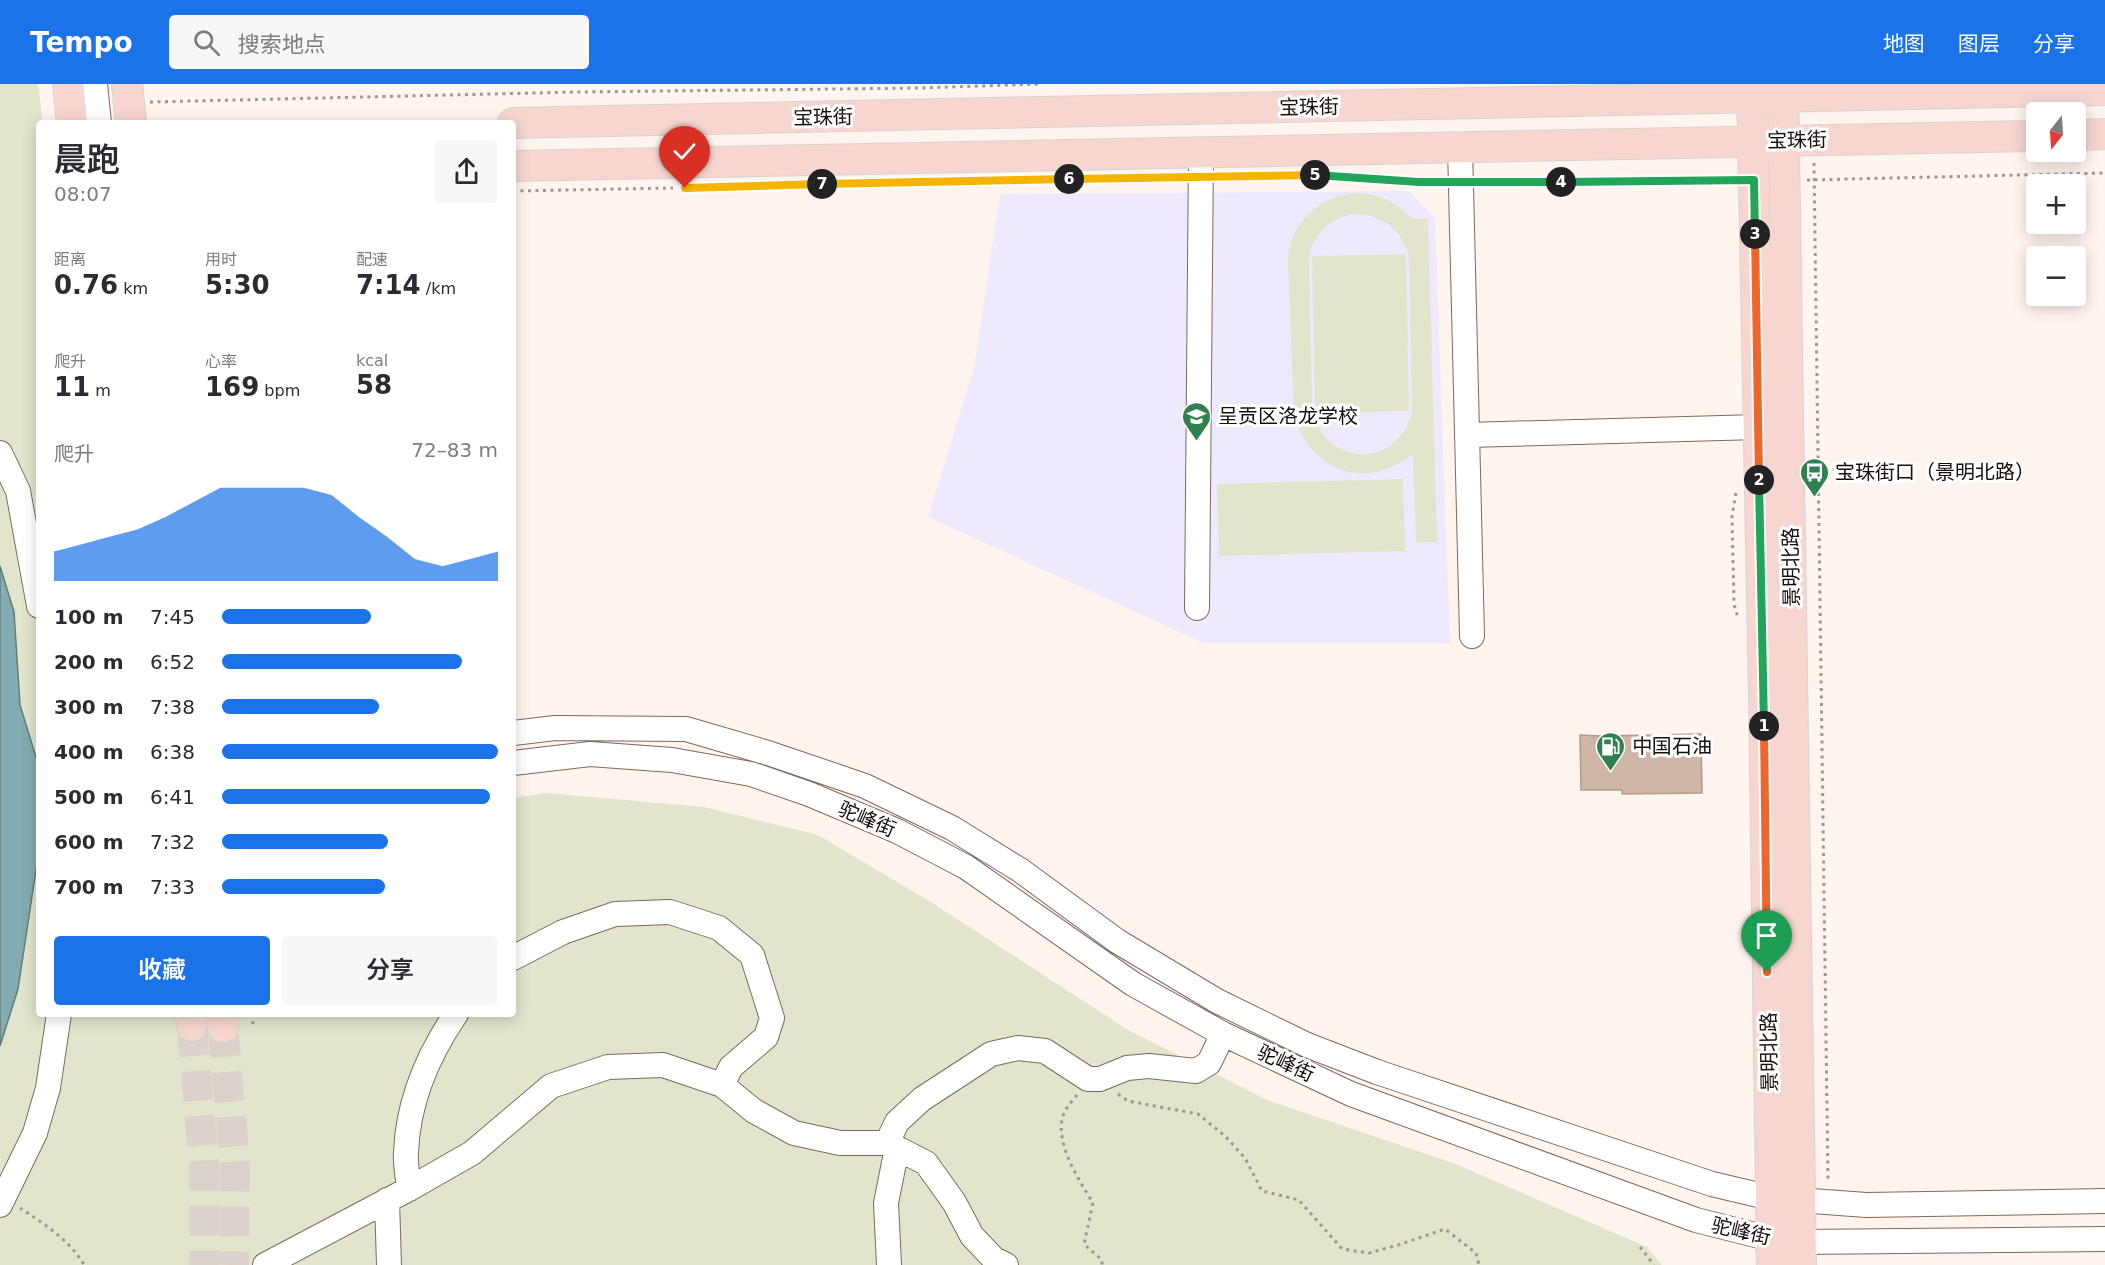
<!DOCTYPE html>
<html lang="zh">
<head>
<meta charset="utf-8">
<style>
	:root { --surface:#fff; --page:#f7f7f7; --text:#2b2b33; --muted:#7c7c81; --accent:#1a73e8 }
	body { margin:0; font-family:"DejaVu Sans","Noto Sans SC",sans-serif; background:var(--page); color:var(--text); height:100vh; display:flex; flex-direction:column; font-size:22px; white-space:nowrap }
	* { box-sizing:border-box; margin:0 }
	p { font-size:20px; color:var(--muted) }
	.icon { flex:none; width:33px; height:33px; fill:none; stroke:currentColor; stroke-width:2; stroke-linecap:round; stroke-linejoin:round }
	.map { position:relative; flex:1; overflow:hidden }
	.side { position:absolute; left:36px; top:36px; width:480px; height:897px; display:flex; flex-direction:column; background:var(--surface); border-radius:6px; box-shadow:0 3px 15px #0003 }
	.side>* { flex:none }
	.needle { width:39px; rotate:197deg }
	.tools { position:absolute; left:2026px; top:18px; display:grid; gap:12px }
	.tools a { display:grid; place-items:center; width:60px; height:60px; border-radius:6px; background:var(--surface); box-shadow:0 3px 15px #0003; font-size:30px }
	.pin { position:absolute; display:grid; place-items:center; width:51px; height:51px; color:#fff; margin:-62px -26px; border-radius:50% 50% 50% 0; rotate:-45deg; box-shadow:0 0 6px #0007 }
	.pin .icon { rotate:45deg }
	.km { position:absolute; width:30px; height:30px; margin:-15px; border-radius:50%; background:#222; color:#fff; font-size:16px; line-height:30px; text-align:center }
	.round { display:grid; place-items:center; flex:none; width:63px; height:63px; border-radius:6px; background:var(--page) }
	.overview { display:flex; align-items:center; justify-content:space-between; height:102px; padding:0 18px }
	h1 { font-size:33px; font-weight:600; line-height:45px }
	.metrics { display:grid; grid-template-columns:repeat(3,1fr); gap:9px; height:102px; padding:6px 18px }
	.metrics div { display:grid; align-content:center }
	.metrics b { font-size:26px; font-weight:600 }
	.metrics small { font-size:16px; font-weight:400 }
	.metrics p { font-size:16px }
	.chart { height:168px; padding:12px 18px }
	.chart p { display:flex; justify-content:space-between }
	.chart svg { width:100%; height:108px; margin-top:6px; fill:var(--accent); opacity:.7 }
	.action { display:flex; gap:12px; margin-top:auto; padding:12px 18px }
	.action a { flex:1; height:69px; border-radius:6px; background:var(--accent); color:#fff; font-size:24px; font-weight:600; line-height:69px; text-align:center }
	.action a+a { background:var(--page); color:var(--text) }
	ul { padding:0 18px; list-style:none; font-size:20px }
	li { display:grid; grid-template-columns:96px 72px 1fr; align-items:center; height:45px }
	li i { height:15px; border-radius:8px; background:var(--accent) }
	header { display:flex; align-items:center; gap:36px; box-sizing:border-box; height:84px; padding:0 30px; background:var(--accent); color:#fff }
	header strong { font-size:28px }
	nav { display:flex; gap:33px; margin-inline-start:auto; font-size:21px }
	.search { width:420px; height:54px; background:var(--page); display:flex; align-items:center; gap:15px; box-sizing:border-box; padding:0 21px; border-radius:6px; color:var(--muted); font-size:22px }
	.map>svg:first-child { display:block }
	.education { fill:#eee9ff }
	.green { fill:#e2e5cc; fill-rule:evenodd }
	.water { fill:#83acb0; stroke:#637d7e; stroke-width:1.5 }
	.building { fill:#ceb5a5; stroke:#b49b8c; stroke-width:1.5 }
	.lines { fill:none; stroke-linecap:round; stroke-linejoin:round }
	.major-tunnel { stroke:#dcd2cc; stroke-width:30; stroke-dasharray:30 15; stroke-linecap:butt }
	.minor-casing { stroke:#80695b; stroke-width:26 }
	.major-casing { stroke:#d5d4d3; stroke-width:32 }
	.path { stroke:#a19791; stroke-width:3; stroke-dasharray:3 4.5; stroke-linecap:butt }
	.minor { stroke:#fff; stroke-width:24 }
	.major { stroke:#f7d6d0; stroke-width:30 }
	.split-1-casing { stroke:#fff; stroke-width:12 }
	.split-2-casing { stroke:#fff; stroke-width:12 }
	.split-3-casing { stroke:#fff; stroke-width:12 }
	.split-4-casing { stroke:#fff; stroke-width:12 }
	.split-5-casing { stroke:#fff; stroke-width:12 }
	.split-6-casing { stroke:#fff; stroke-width:12 }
	.split-7-casing { stroke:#fff; stroke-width:12 }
	.split-8-casing { stroke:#fff; stroke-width:12 }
	.split-1 { stroke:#f0652b; stroke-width:8 }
	.split-2 { stroke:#22a559; stroke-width:8 }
	.split-3 { stroke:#f0652b; stroke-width:8 }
	.split-4 { stroke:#22a559; stroke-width:8 }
	.split-5 { stroke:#22a559; stroke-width:8 }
	.split-6 { stroke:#f5b400; stroke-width:8 }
	.split-7 { stroke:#f5b400; stroke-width:8 }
	.split-8 { stroke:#f5b400; stroke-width:8 }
	.labels { text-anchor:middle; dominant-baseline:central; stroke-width:6; stroke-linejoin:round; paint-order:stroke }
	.street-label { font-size:20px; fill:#170e09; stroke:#fff }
	.poi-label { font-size:20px; fill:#170e09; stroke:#fff; text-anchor:start }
</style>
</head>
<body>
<header>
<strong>Tempo</strong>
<div class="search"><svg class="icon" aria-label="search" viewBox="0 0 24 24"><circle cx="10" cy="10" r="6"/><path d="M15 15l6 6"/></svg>搜索地点</div>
<nav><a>地图</a><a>图层</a><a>分享</a></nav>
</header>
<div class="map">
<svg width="2105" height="1181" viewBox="0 0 2105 1181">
	<rect width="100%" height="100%" fill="#fff4ee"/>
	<path class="education" d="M 1409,107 L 1435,134 L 1450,559 L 1203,559 L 928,433 L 974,283 L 1000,110 Z"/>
	<path class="green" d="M 0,0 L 38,0 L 43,39 L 39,39 L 39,930 L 513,930 L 513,714 L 546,709 L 704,723 L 818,751 L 934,820 L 1128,946 L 1267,1016 L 1453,1079 L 1647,1163 L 1662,1181 L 0,1181 Z
		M 1354,109 C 1377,109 1396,117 1412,135 L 1428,134 L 1437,458 L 1416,458 L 1413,370 C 1402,377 1392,384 1380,387 C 1340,398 1304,370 1294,332 L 1288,176 C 1290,138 1318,114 1354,109 ZM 1354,130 C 1382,130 1405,147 1409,176 L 1412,329 C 1396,386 1325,383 1312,326 L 1309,170 C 1317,147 1331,134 1354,130 Z
		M 1406,170 L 1409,327 L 1315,329 L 1312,172 Z
		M 1403,395 L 1405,467 L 1219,472 L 1217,400 Z"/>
	<path class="water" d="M 0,482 L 14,528 L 20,621 L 39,683 L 39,766 L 18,905 L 0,962 Z"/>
	<path class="building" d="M 1701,650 L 1702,709 L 1622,710 L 1622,706 L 1581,706 L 1580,651 L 1601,652 Z"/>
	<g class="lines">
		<path class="major-tunnel" d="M 192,942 L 204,1081 L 204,1181
			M 223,943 L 235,1080 L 234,1181"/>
		<defs>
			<path id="minor" d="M 95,0 L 99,39
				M 1460,63 L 1472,552
				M 1467,351 L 1758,343
				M 0,369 L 18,407 L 39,522
				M 1197,524 L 1201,68
				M 513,649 L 555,644 L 686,645 L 768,669 L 865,702 L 952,744 L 1020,786 L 1117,857 L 1217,917 L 1307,961 L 1377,988 L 1712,1100 L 1771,1114 L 1866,1121 L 2105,1117
				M 513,679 L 590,670 L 672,676 L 751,690 L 809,710 L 897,747 L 966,783 L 1133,900 L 1223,950 L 1351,1010 L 1696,1136 L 1771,1155 L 1800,1158 L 2105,1155
				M 513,874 L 563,848 L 615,830 L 670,828 L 719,844 L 752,871 L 772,934 L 766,953 L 731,983 L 722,1001
				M 887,1059 L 926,1079 L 954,1118 L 972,1152 L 994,1175 L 1006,1181
				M 409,1105 C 408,1093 405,1080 406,1068 C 408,1018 428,971 456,930
				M 387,1116 L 389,1181
				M 0,1121 L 35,1049 L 48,1004 L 59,930
				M 265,1181 L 409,1105 L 472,1069 L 551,1002 L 608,983 L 663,981 L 722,1001 L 754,1027 L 794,1049 L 840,1059 L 887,1059 L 897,1038 L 922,1015 L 991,970 L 1018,964 L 1045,967 L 1088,995 L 1100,995 L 1127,984 L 1149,982 L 1196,987 L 1209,979 L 1223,950
				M 889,1181 L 886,1119 L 897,1064"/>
			<path id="major" d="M 68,0 L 72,39
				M 127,0 L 131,39
				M 1752,0 L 1764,610 L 1772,1181
				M 1783,0 L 1801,1181
				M 513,39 L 2105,6
				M 2076,51 L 2105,50
				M 513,82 L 2037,52
				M 191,930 L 192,942
				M 222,930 L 223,943"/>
		</defs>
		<use href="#minor" class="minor-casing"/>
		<use href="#major" class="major-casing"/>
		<path class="path" d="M 150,18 L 578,8 L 920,4 L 1039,0
			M 1814,79 L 1828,1098
			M 1319,91 L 1441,98
			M 1807,96 L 2105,89
			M 1480,98 L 1732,97
			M 513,107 L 673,104
			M 1736,409 L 1732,432 L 1734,520 L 1738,534
			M 252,930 L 253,940
			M 1118,1010 L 1128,1017 L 1198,1030 L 1225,1052 L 1245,1074 L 1262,1107 L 1299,1116 L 1342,1165 L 1369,1169 L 1398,1161 L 1445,1145 L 1476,1169 L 1479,1181
			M 1077,1011 C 1073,1016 1068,1021 1065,1027 C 1051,1054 1079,1096 1093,1119 L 1084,1160 L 1102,1176 L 1102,1181
			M 20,1124 C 43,1139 70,1156 84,1181
			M 1640,1163 L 1654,1181"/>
		<use href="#minor" class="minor"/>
		<use href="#major" class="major"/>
	</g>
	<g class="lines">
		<defs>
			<path id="split-1" d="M 1764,642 L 1767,888"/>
			<path id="split-2" d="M 1759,396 L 1764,642"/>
			<path id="split-3" d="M 1755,150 L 1759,396"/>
			<path id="split-4" d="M 1561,98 L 1754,96 L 1755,150"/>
			<path id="split-5" d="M 1315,91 L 1419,98 L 1561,98"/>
			<path id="split-6" d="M 1069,95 L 1315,91"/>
			<path id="split-7" d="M 822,100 L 1069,95"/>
			<path id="split-8" d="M 685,104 L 822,100"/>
		</defs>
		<use href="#split-1" class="split-1-casing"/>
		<use href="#split-2" class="split-2-casing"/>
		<use href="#split-3" class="split-3-casing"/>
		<use href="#split-4" class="split-4-casing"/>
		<use href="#split-5" class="split-5-casing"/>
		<use href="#split-6" class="split-6-casing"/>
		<use href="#split-7" class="split-7-casing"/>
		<use href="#split-8" class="split-8-casing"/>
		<use href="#split-1" class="split-1"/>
		<use href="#split-2" class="split-2"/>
		<use href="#split-3" class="split-3"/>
		<use href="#split-4" class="split-4"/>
		<use href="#split-5" class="split-5"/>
		<use href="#split-6" class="split-6"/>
		<use href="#split-7" class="split-7"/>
		<use href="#split-8" class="split-8"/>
	</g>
	<defs>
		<symbol id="school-pin" viewBox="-11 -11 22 30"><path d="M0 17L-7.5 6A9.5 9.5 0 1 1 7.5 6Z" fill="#318050" stroke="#fff"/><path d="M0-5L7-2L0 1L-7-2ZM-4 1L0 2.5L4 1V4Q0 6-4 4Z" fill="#fff"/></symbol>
		<symbol id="bus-pin" viewBox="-11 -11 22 30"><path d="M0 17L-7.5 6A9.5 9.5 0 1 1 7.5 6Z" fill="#318050" stroke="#fff"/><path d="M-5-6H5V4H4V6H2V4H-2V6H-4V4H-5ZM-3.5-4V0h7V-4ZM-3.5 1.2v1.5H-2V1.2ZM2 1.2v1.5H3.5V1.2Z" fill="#fff"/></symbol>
		<symbol id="fuel-pin" viewBox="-11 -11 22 30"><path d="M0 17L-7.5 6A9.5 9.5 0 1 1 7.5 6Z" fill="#318050" stroke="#fff"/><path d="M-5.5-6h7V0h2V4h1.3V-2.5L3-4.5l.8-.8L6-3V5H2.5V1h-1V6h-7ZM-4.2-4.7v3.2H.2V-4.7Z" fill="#fff"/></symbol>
	</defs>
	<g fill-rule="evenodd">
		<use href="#school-pin" x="1180" y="316" width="33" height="45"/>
		<use href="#bus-pin" x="1798" y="372" width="33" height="45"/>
		<use href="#fuel-pin" x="1594" y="646" width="33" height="45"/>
	</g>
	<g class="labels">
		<g class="street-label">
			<text transform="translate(1309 23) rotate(-1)">宝珠街</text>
			<text transform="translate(823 33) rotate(-1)">宝珠街</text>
			<text transform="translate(1797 56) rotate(-1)">宝珠街</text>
			<text transform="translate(1791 483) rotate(-91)">景明北路</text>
			<text transform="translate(867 735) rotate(23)">驼峰街</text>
			<text transform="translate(1769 968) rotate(-91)">景明北路</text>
			<text transform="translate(1286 979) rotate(25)">驼峰街</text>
			<text transform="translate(1741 1147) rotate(13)">驼峰街</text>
		</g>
		<g class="poi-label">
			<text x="1218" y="332">呈贡区洛龙学校</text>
			<text x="1835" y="388">宝珠街口（景明北路）</text>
			<text x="1632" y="662">中国石油</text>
		</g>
	</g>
</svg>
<div class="tools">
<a><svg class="needle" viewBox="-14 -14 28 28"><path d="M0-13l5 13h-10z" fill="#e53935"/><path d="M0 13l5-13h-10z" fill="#7c7c81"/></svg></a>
<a>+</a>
<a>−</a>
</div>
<div class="pin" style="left:1767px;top:888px;background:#1e9e55"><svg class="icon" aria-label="arrive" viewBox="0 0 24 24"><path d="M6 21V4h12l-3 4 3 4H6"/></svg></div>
<div class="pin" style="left:685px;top:104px;background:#d93025"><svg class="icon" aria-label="check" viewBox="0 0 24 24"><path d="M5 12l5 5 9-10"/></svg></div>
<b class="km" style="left:1764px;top:642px">1</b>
<b class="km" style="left:1759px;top:396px">2</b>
<b class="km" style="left:1755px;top:150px">3</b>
<b class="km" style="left:1561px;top:98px">4</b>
<b class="km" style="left:1315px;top:91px">5</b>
<b class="km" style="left:1069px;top:95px">6</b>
<b class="km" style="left:822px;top:100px">7</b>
<section class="side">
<div class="overview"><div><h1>晨跑</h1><p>08:07</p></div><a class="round"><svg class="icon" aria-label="share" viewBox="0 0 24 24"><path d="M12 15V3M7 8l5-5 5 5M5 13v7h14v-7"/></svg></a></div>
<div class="metrics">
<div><p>距离</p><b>0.76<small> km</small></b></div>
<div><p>用时</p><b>5:30</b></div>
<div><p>配速</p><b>7:14<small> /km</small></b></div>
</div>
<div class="metrics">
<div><p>爬升</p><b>11<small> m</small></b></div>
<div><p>心率</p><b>169<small> bpm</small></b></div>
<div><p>kcal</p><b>58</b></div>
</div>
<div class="chart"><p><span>爬升</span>72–83 m</p>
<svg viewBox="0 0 160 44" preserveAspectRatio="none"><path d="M0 44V32L10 29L20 26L30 23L40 18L50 12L60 6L70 6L80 6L90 6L100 9L110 18L120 26L130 35L140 38L150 35L160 32V44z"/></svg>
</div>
<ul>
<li><b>100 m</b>7:45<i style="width:54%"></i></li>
<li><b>200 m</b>6:52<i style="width:87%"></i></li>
<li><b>300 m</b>7:38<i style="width:57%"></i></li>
<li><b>400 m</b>6:38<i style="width:100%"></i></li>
<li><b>500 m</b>6:41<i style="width:97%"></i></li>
<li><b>600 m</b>7:32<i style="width:60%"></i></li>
<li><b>700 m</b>7:33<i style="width:59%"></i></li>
</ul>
<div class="action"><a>收藏</a><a>分享</a></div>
</section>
</div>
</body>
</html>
